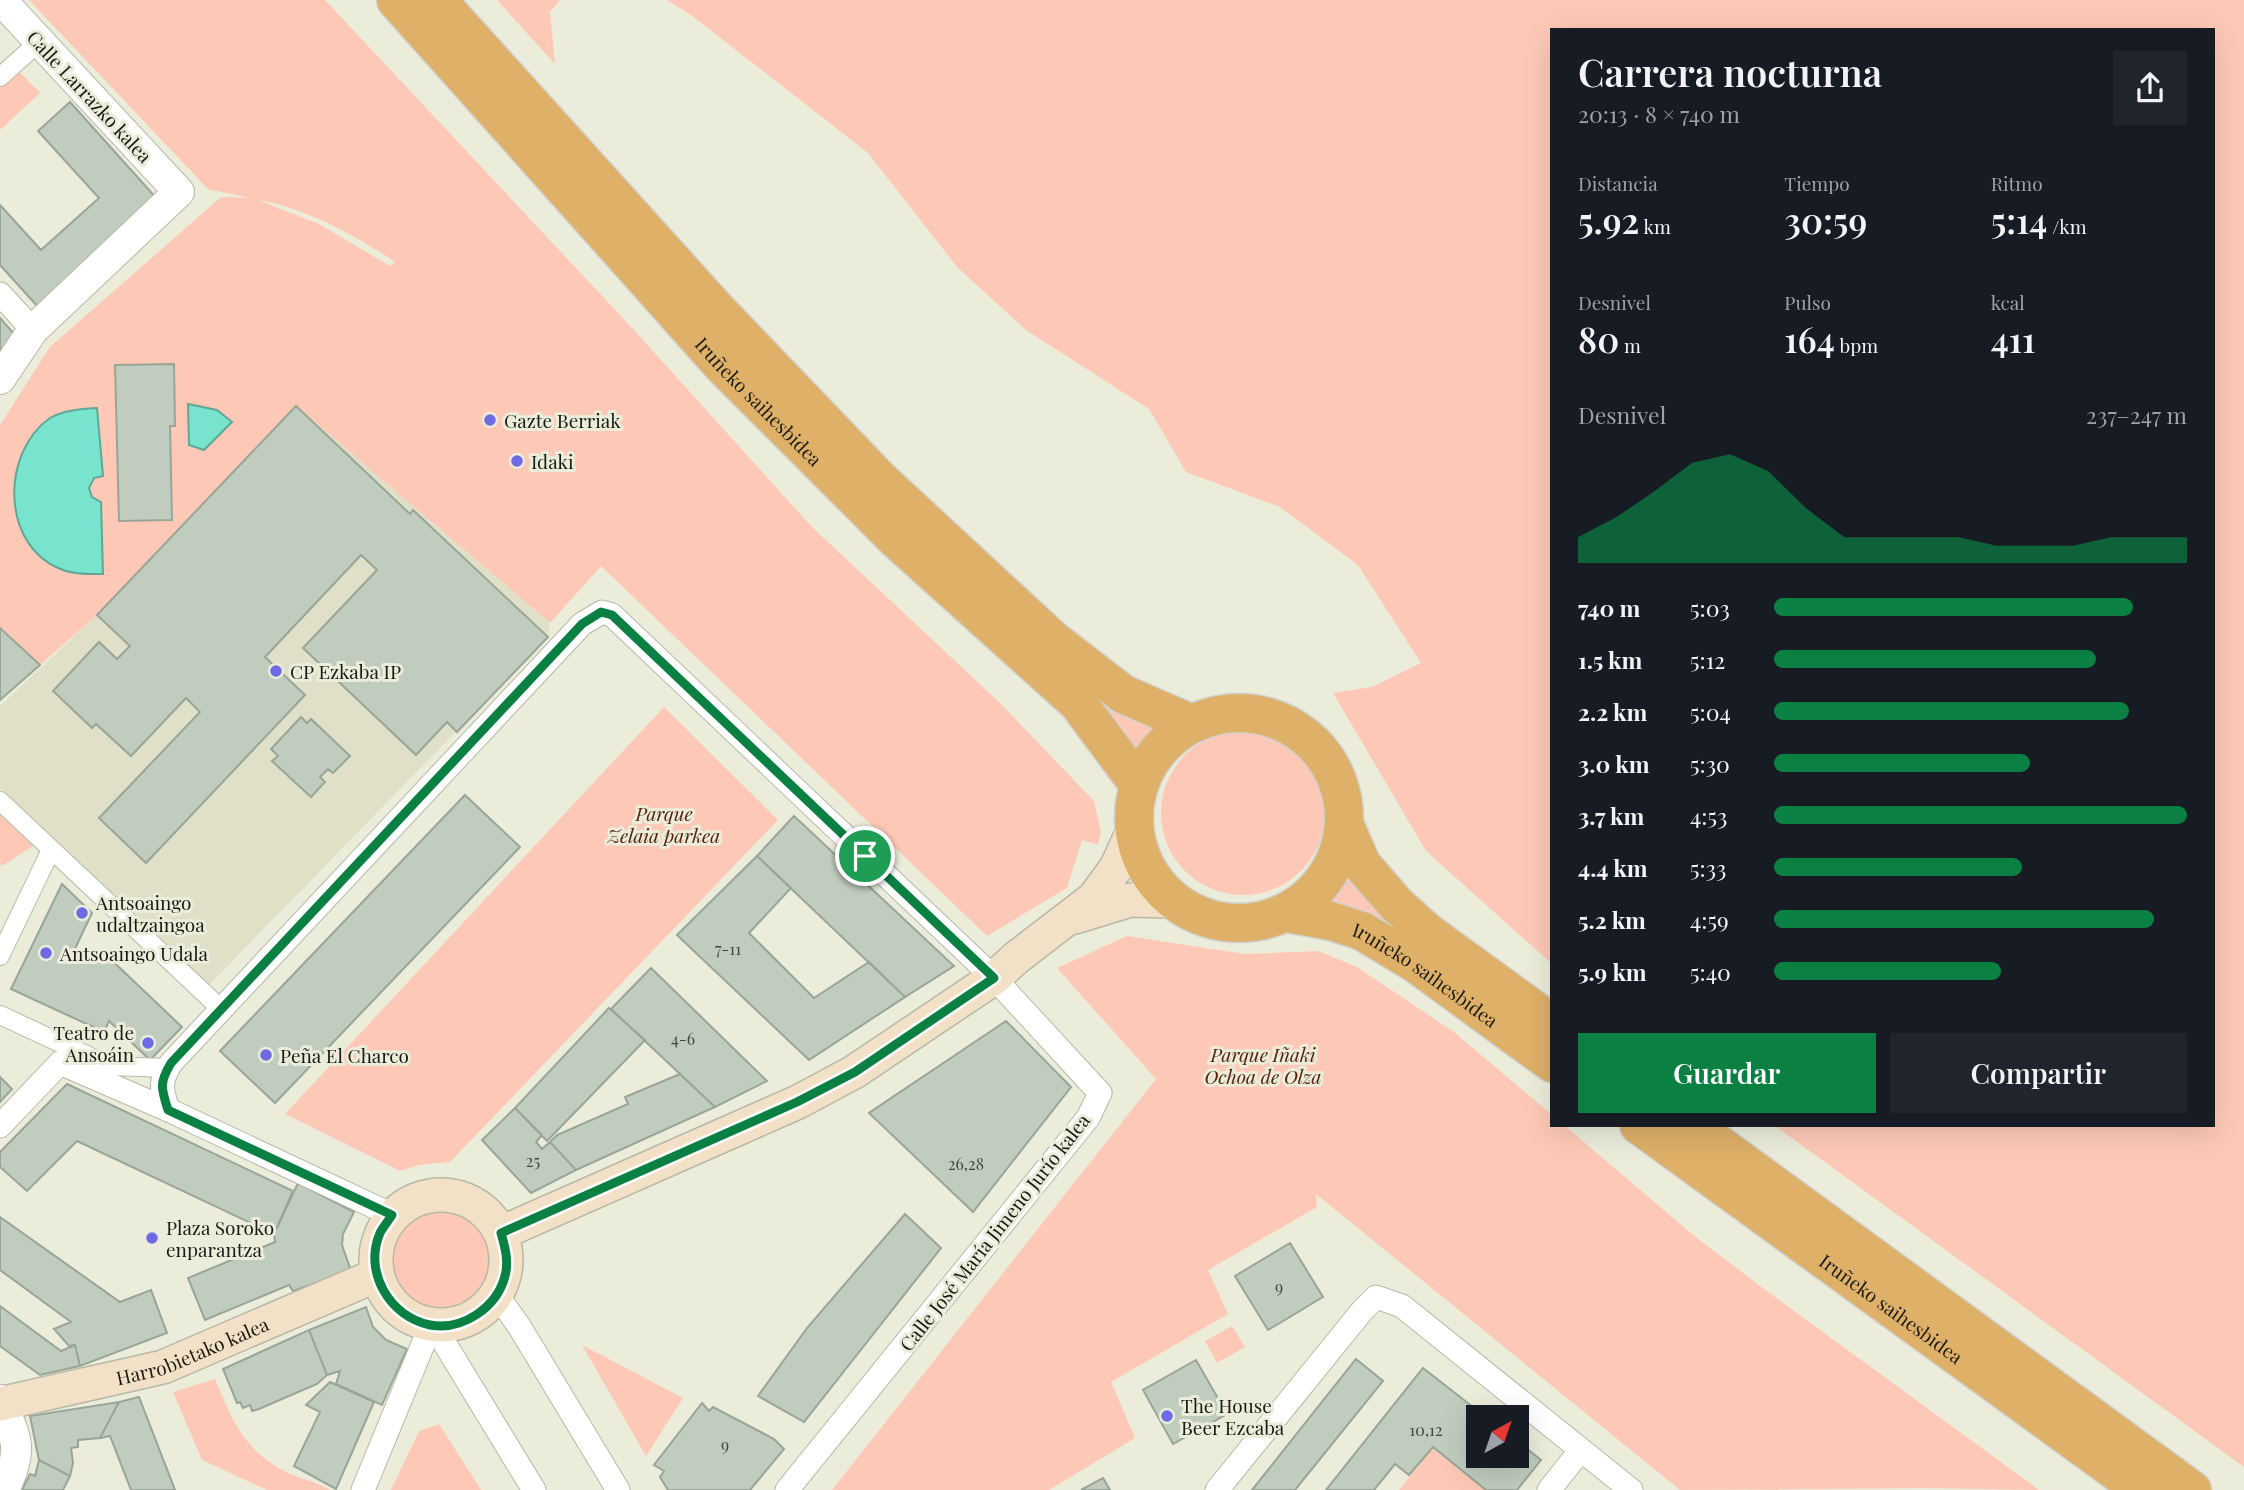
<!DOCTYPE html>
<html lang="es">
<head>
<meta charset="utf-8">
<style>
	:root { --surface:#171b24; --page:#20242c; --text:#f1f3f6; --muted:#9ea1a6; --accent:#0b8043 }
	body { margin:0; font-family:"Playfair Display",serif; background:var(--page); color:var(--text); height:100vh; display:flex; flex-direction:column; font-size:26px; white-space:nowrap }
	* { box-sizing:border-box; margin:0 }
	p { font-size:23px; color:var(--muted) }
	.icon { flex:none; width:38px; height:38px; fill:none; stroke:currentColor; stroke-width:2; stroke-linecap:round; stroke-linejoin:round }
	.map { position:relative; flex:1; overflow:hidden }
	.details { position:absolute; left:1550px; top:28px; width:665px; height:1099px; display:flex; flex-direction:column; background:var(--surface); border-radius:0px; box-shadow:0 7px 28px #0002 }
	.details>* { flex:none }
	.needle { width:46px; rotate:40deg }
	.fabs { position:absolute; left:1466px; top:1405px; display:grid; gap:14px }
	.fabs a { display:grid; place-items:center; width:63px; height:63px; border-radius:0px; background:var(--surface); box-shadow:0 7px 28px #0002; font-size:35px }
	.pin { position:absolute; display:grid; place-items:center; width:60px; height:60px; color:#fff; margin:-30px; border:4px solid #fff; border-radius:50%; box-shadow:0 2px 7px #0007 }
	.round { display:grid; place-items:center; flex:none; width:74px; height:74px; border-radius:0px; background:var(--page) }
	.overview { display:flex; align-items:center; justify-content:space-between; height:119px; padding:0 28px }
	h1 { font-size:38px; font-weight:600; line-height:52px }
	.metrics { display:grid; grid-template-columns:repeat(3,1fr); gap:10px; height:119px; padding:7px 28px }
	.metrics div { display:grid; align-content:center }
	.metrics b { font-size:35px; font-weight:600 }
	.metrics small { font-size:19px; font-weight:400 }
	.metrics p { font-size:19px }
	.chart { height:196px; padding:14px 28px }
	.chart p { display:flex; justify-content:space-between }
	.chart svg { width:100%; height:126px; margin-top:7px; fill:var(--accent); opacity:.7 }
	.primary-button { display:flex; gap:14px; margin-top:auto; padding:14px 28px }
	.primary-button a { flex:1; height:80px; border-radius:0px; background:var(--accent); color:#fff; font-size:28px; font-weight:600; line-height:80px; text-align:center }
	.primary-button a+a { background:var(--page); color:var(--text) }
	ul { padding:0 28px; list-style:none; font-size:23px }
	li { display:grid; grid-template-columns:112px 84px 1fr; align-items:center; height:52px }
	li i { height:18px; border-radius:9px; background:var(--accent) }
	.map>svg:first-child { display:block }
	.built { fill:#dfe0c7 }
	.green { fill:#fdc9b6; fill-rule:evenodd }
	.water { fill:#79e4cd; stroke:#5da896; stroke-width:2 }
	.building { fill:#bfccbe; stroke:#98a597; stroke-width:2 }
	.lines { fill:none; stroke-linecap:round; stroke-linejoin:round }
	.pedestrian-casing { stroke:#b7b8a7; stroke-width:20 }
	.minor-casing { stroke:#b7b8a7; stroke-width:25 }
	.tertiary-casing { stroke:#b7b8a7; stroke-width:32 }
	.secondary-casing { stroke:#b7b8a7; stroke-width:36 }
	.trunk-casing { stroke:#d1d1d0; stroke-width:41 }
	.pedestrian { stroke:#fff; stroke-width:18 }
	.minor { stroke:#fff; stroke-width:23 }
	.tertiary { stroke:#fff; stroke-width:30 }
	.secondary { stroke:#f2e1c6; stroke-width:33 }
	.trunk { stroke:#deb068; stroke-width:38 }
	.route-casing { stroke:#fff; stroke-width:14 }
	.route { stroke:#0b8043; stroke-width:9 }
	.poi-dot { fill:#6d6ae4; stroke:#ebecda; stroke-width:2.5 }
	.labels { text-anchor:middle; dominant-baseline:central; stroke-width:6; stroke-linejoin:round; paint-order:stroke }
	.number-label { font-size:16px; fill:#44473f }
	.street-label { font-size:19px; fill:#1b1b15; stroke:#ebecda }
	.poi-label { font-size:19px; fill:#1b1b15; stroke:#ebecda; text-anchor:start }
	.park-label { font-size:19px; font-style:italic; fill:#55230e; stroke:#ebecda }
</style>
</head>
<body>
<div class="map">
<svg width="2244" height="1490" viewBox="0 0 2244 1490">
	<rect width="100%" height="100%" fill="#ebecda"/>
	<path class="built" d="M 296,406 L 550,623 L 548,637 L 209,985 L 0,789 L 0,706 L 97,615 Z"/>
	<path class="green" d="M 29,0 L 325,0 L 634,330 L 812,527 L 1000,703 L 1094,801 L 1101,832 L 1098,845 L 1082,840 L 1067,888 L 987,936 L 601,566 L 550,623 L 296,406 L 97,615 L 0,700 L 0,425 L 50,347 L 221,197 L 250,198 L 208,189 ZM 258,200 C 300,205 360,238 395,262 L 390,266 L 319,224 Z
		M 497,0 L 560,0 L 550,12 L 555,64 Z
		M 667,0 L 2244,0 L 2244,1467 L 1774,1125 L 2214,1125 L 2214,30 L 1552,30 L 1552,964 L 1426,851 L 1333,693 L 1372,687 L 1421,663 L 1358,565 L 1280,507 L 1186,472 L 1149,409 L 1026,330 L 958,268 L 868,153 L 691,15 Z
		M 13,65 L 40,93 L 0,130 L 0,77 Z
		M 1091,692 L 1154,725 L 1137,750 Z
		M 664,707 L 778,820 L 450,1162 L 419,1165 L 400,1171 L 285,1114 Z
		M1161 813a82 82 0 1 1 164 0a82 82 0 1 1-164 0Z
		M 0,815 L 33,846 L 2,866 L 0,863 Z
		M 1353,873 L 1414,944 L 1330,904 Z
		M 1127,936 L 1245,954 L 1318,951 L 1357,967 L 1454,1032 L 1552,1115 L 1552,1125 L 1564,1125 L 1693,1235 L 1768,1292 L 2039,1490 L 1926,1488 L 1680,1490 L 1316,1194 L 1317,1207 L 1208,1270 L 1228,1314 L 1111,1382 L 1135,1438 L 1049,1490 L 832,1490 L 1156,1079 L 1057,968 Z
		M389 1259a50 50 0 1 1 100 0a50 50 0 1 1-100 0Z
		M 1232,1326 L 1245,1347 L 1217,1363 L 1205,1341 Z
		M 582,1345 L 683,1398 L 646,1456 Z
		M 215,1379 C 233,1423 245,1452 290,1474 C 303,1479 319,1483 330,1490 L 267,1490 L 202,1460 L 173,1392 Z
		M 439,1424 L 481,1490 L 391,1490 L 419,1431 Z
		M 1433,1447 L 1486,1490 L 1399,1490 Z"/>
	<path class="water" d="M 188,404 L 217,410 L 232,422 L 204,450 L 189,445 Z
		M 97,408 L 103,476 L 94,478 L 89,488 L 92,497 L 101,502 L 103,574 C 90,574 78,575 66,571 C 0,550 0,453 50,418 C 64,410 81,409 97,408 Z"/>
	<path class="building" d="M 70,102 L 158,200 L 39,308 L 0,265 L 0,205 L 41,250 L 99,198 L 38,131 Z
		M 0,318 L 15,335 L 0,358 Z
		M 174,364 L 175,426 L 170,426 L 172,520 L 119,521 L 115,365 Z
		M 296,406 L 410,514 L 413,510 L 548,637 L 457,732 L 447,722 L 416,755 L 303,648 L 377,570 L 361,555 L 265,657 L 305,695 L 146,863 L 99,818 L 200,712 L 186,698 L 131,756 L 96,724 L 92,728 L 53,691 L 99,642 L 117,659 L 130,646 L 97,615 Z
		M 0,628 L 40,665 L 0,700 Z
		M 301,717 L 307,723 L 311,719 L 350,756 L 333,773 L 328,769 L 320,777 L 325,782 L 311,797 L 272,761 L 278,756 L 271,749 Z
		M 465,795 L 520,847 L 275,1103 L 220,1051 Z
		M 794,816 L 954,966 L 905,997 L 757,856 Z
		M 757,856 L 791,888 L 749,933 L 814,998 L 869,962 L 905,997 L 809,1060 L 677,935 Z
		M 62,884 L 92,913 L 73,953 L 91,961 L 101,950 L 182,1027 L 150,1060 L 109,1021 L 104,1032 L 11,989 Z
		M 651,968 L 767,1081 L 715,1107 L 611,1009 Z
		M 609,1008 L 645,1040 L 547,1141 L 515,1108 Z
		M 1006,1021 L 1071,1087 L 973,1212 L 869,1113 Z
		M 680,1074 L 715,1107 L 576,1170 L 550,1142 L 557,1135 L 628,1104 L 625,1097 Z
		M 0,1077 L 12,1089 L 0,1102 Z
		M 67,1084 L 293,1191 L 274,1234 L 77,1141 L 27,1191 L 0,1167 L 0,1152 Z
		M 515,1108 L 542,1135 L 536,1142 L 542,1149 L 550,1142 L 576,1170 L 531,1193 L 482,1140 Z
		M 298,1183 L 354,1212 L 343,1234 L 342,1245 L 351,1271 L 293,1291 L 289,1285 L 205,1320 L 188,1278 L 275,1242 L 274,1234 Z
		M 905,1214 L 941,1248 L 804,1422 L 758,1396 L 807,1328 Z
		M 0,1217 L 120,1302 L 151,1290 L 167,1333 L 80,1366 L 75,1345 L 69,1346 L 54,1329 L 71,1322 L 0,1270 Z
		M 1290,1243 L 1323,1297 L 1268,1330 L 1235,1276 Z
		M 0,1306 L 61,1351 L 75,1345 L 80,1366 L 40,1375 L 0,1346 Z
		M 366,1307 L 373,1327 L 386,1340 L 407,1349 L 382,1405 L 336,1384 L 340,1371 L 327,1375 L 309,1330 Z
		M 309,1330 L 327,1375 L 317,1384 L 259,1409 L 252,1411 L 250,1405 L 243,1408 L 240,1402 L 237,1403 L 223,1369 Z
		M 1356,1359 L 1383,1381 L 1295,1490 L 1252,1490 Z
		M 1196,1360 L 1227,1414 L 1173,1444 L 1143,1390 Z
		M 1423,1368 L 1487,1418 L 1479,1418 L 1479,1456 L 1517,1456 L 1517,1441 L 1541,1460 L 1517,1490 L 1486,1490 L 1433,1447 L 1409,1475 L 1395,1464 L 1374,1490 L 1326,1490 Z
		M 330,1382 L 374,1402 L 336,1489 L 294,1466 L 320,1412 L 306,1405 Z
		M 139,1397 L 175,1490 L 131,1490 L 110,1436 L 100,1438 L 119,1402 Z
		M 119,1402 L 100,1438 L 78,1440 L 78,1447 L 71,1448 L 73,1463 L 70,1476 L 39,1460 L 30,1416 Z
		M 702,1403 L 709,1411 L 713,1407 L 774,1439 L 784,1449 L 750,1490 L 668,1490 L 660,1477 L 664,1471 L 654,1465 Z
		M 39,1460 L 70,1476 L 63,1490 L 22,1490 L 30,1474 L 35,1476 Z
		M 1103,1478 L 1110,1490 L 1081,1490 Z"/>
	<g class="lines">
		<defs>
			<path id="pedestrian" d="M 0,77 L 40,41
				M 0,801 L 221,1009
				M 0,956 L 51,850
				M 0,1015 L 110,1066 L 168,1068"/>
			<path id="minor" d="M 0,294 L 33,330
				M 168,1110 C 161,1088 159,1083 171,1063 L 582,624 L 602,612 L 612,615 L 994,978 L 1100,1093 L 1088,1118 L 787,1490
				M 0,1126 L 60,1063 L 173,1112 L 392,1215
				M 497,1295 L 519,1326 L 618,1490
				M 444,1326 L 445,1344 L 534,1490
				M 363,1490 L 431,1325
				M 1217,1490 L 1362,1311 L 1376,1297 L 1402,1306 L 1631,1490
				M 1549,1490 L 1581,1450"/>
			<path id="tertiary" d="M 0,379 L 33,330 L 179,192 L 1,0
				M 0,1400 C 17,1440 24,1449 4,1490"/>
			<g id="secondary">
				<path d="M 1075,917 L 1130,900 L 1173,901"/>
				<circle cx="441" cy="1260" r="65"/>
				<path d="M 501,1233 L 798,1102 L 854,1072 L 994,978 L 1016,958 L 1094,898 L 1116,868 L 1134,829"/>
				<path id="s1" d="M 0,1404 L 163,1367 L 377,1275"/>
			</g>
			<g id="trunk">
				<path id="s2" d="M 396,0 L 723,366 L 897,540 L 1078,703 L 1139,785"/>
				<path d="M 437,0 L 716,309 L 879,479 L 1053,640 L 1123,694 L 1192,724"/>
				<circle cx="1239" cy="818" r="105"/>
				<path d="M 1345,826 L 1362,865 L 1397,905 L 1427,932 L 1552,1023"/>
				<path id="s3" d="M 1287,913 L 1331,921 L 1362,931 L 1415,963 L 1552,1063"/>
				<path id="s4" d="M 1639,1125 L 2142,1490"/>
				<path d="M 1692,1125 L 2192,1490"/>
			</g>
		</defs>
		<use href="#pedestrian" class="pedestrian-casing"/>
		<use href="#minor" class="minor-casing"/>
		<use href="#tertiary" class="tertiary-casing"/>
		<use href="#secondary" class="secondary-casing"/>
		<use href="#trunk" class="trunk-casing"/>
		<use href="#pedestrian" class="pedestrian"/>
		<use href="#minor" class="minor"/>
		<use href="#tertiary" class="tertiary"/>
		<use href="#secondary" class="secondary"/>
		<use href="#trunk" class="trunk"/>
	</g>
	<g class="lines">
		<defs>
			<path id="route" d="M 601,612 L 612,615 L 994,978 L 855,1072 L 797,1102 L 501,1233 C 505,1247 509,1261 505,1276 C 497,1307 463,1331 430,1325 C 390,1317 363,1272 380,1233 C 383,1227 389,1220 392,1215 L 168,1110 C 161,1088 159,1083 171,1063 L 582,624 Z"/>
		</defs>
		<use href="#route" class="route-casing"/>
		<use href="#route" class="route"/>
	</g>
	<g class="poi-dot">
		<circle cx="490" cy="420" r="7"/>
		<circle cx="517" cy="461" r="7"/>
		<circle cx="276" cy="671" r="7"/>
		<circle cx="82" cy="913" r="7"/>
		<circle cx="46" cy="953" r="7"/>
		<circle cx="148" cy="1043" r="7"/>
		<circle cx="266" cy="1055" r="7"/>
		<circle cx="152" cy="1238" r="7"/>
		<circle cx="1167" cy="1416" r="7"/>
	</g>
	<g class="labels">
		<g class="number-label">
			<text x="728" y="948">7-11</text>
			<text x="683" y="1038">4-6</text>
			<text x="533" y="1160">25</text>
			<text x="966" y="1163">26,28</text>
			<text x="1279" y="1286">9</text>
			<text x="1426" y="1429">10,12</text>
			<text x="725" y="1444">9</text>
		</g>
		<g class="street-label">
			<text transform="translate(90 96) rotate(47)">Calle Larrazko kalea</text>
			<text stroke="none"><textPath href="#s2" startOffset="541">Iruñeko saihesbidea</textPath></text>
			<text stroke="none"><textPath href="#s3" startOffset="154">Iruñeko saihesbidea</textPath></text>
			<text transform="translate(994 1232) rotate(-52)">Calle José María Jimeno Jurío kalea</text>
			<text stroke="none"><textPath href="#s4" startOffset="312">Iruñeko saihesbidea</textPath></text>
			<text stroke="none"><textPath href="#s1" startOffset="200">Harrobietako kalea</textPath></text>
		</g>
		<g class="poi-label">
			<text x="504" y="420">Gazte Berriak</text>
			<text x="531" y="461">Idaki</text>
			<text x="290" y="671">CP Ezkaba IP</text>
			<text x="96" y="902">Antsoaingo<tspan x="96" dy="22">udaltzaingoa</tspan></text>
			<text x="60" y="953">Antsoaingo Udala</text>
			<text x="134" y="1032" text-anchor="end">Teatro de<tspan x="134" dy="22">Ansoáin</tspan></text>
			<text x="280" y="1055">Peña El Charco</text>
			<text x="166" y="1227">Plaza Soroko<tspan x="166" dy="22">enparantza</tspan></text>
			<text x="1181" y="1405">The House<tspan x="1181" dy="22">Beer Ezcaba</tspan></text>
		</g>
		<g class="park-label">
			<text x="664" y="813">Parque<tspan x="664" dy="22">Zelaia parkea</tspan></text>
			<text x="1263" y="1054">Parque Iñaki<tspan x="1263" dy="22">Ochoa de Olza</tspan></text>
		</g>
	</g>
</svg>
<div class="fabs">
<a><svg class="needle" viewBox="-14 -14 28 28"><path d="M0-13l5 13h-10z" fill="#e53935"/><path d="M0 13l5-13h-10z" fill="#9ea1a6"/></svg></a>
</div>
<div class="pin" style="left:865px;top:856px;background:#1e9e55"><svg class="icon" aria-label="arrive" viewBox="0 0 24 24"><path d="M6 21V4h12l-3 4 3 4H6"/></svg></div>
<section class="details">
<div class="overview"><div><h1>Carrera nocturna</h1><p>20:13 · 8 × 740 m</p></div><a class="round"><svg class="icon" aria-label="share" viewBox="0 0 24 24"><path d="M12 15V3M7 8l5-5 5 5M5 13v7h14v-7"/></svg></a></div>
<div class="metrics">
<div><p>Distancia</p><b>5.92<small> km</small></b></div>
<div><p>Tiempo</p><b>30:59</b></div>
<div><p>Ritmo</p><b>5:14<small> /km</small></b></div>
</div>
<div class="metrics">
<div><p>Desnivel</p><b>80<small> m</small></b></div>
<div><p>Pulso</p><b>164<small> bpm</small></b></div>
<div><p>kcal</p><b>411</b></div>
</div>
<div class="chart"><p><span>Desnivel</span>237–247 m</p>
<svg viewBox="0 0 160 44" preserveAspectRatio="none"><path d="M0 44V35L10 28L20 19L30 9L40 6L50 12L60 25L70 35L80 35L90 35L100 35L110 38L120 38L130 38L140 35L150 35L160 35V44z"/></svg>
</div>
<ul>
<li><b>740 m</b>5:03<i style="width:87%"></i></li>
<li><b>1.5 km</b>5:12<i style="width:78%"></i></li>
<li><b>2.2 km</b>5:04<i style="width:86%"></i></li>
<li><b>3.0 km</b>5:30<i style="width:62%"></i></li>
<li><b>3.7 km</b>4:53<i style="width:100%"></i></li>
<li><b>4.4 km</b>5:33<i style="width:60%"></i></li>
<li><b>5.2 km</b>4:59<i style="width:92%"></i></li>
<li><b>5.9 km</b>5:40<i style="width:55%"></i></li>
</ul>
<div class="primary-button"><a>Guardar</a><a>Compartir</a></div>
</section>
</div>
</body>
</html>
